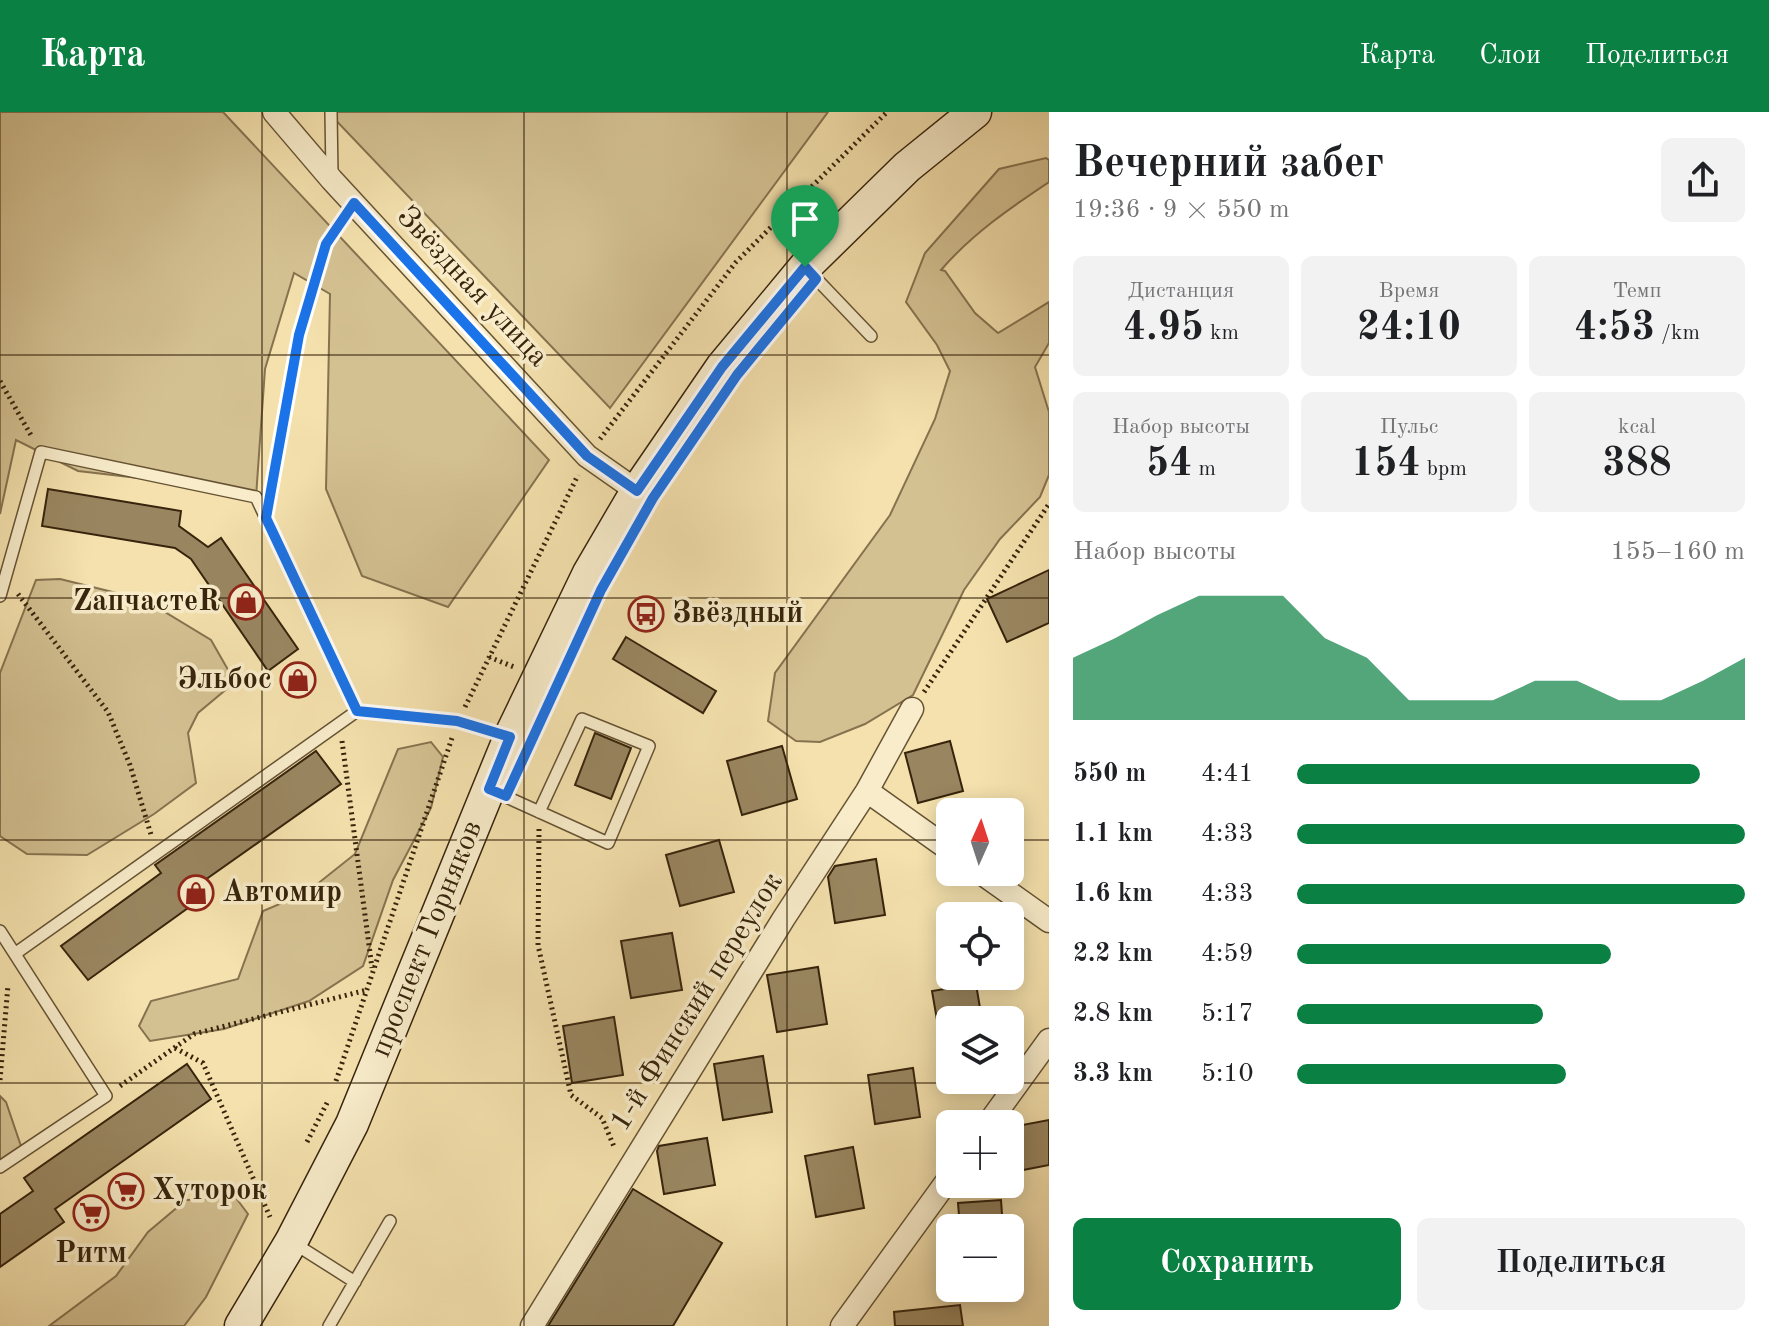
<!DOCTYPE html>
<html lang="ru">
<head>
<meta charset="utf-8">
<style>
	:root { --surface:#fff; --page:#f2f2f2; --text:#202124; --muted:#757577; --accent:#0b8043 }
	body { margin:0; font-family:"Old Standard TT",serif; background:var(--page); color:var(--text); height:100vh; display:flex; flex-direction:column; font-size:30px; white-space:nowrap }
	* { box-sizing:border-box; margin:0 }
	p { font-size:26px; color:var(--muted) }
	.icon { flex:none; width:44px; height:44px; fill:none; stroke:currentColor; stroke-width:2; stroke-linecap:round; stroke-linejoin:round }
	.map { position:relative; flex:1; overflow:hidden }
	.panel { display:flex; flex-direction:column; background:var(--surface); width:720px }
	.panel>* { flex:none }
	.needle { width:52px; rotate:3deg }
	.tools { position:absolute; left:936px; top:686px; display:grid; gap:16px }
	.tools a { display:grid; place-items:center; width:88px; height:88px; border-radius:12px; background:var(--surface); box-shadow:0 4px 20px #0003; font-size:40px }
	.pin { position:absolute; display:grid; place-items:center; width:68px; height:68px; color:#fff; margin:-82px -34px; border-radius:50% 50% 50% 0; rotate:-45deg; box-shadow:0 0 8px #0007 }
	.pin .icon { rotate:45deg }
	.round { display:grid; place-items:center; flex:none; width:84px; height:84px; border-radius:12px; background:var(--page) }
	.summary { display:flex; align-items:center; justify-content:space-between; height:136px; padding:0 24px }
	h1 { font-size:44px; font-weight:700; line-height:60px }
	.metrics { display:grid; grid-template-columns:repeat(3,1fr); gap:12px; height:136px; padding:8px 24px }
	.metrics div { display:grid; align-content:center; border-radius:12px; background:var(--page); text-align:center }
	.metrics b { font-size:40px; font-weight:700 }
	.metrics small { font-size:22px; font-weight:400 }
	.metrics p { font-size:22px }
	.chart { height:224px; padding:16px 24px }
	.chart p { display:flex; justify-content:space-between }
	.chart svg { width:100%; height:144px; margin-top:8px; fill:var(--accent); opacity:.7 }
	.primary-button { display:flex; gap:16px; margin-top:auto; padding:16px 24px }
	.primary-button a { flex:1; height:92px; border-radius:12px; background:var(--accent); color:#fff; font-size:32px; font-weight:700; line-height:92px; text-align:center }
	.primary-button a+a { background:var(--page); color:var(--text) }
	ul { padding:0 24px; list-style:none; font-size:26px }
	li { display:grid; grid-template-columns:128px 96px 1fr; align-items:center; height:60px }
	li i { height:20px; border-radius:10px; background:var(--accent) }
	header { display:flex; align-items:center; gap:48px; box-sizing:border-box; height:112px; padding:0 40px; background:var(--accent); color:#fff }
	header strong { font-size:38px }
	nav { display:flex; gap:44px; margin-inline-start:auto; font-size:28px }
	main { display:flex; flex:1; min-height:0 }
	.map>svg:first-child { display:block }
	.green { fill:#d4c192; stroke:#86724f; stroke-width:2 }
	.building { fill:#998660; stroke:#37240c; stroke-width:2 }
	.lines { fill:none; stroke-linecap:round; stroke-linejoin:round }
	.service-casing { stroke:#665334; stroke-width:14 }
	.minor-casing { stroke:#665334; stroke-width:25 }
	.secondary-casing { stroke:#37240c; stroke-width:35 }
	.path { stroke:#37240c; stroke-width:5; stroke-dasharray:2 4; stroke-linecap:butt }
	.service { stroke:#f8ecca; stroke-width:11 }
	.minor { stroke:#f8ecca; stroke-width:22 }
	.secondary { stroke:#f8ecca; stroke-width:32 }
	.route-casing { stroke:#fff; stroke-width:16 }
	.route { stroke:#1a73e8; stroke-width:10 }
	.grid { fill:none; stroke:#37240c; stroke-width:2; stroke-opacity:0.55 }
	.labels { text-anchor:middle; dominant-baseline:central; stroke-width:7; stroke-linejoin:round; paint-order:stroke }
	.street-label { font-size:30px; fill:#37240c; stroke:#f8ecca }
	.poi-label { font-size:30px; font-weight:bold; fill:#37240c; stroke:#f8ecca; text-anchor:start }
</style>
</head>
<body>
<header>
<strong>Карта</strong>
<nav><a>Карта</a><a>Слои</a><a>Поделиться</a></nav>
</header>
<main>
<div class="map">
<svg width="1049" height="1214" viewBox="0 0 1049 1214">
	<rect width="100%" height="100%" fill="#f4e1ad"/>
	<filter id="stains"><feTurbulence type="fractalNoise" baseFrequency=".0025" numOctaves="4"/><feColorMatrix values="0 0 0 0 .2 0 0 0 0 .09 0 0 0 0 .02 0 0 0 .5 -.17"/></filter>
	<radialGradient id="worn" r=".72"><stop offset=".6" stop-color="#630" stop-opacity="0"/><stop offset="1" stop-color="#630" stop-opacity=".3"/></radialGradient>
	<path class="green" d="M 0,0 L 223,0 L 549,348 L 448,495 L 362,464 L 326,377 L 330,182 L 294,161 L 265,257 L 256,385 L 173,370 L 78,359 L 16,328 L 0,402 Z
		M 328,0 L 828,0 L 610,296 Z
		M 1046,46 L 1049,48 L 1049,70 C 1010,96 972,122 941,158 L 945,159 L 975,201 L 998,221 L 1049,190 L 1049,231 L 1035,255 L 1049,300 L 1049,363 L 1040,385 L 1000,427 L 964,478 L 913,583 L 865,612 L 820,630 L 796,629 L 768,609 L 775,561 L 890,403 L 935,307 L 950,259 L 937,233 L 906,190 L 925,141 L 999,57 Z
		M 60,467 L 145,488 L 211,528 L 235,570 L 198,601 L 188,621 L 196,671 L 154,702 L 87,743 L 27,742 L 0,724 L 0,561 L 36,468 Z
		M 431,630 L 443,645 L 431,696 L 393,768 L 363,854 L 309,889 L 224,917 L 150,929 L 139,914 L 151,889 L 238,867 L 263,799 L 306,781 L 355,742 L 398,637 Z
		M 0,984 L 6,990 L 22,1037 L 0,1052 Z
		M 236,1086 L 248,1102 L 206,1185 L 184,1214 L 49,1214 L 116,1164 L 148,1120 L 186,1088 Z"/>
	<path class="building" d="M 48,377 L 181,399 L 179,414 L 208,435 L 221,426 L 298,537 L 268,559 L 191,447 L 175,436 L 42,414 Z
		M 1049,458 L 1049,511 L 1007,530 L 987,487 Z
		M 626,525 L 716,579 L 703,601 L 613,547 Z
		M 595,621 L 631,636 L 611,687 L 575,673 Z
		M 950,629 L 963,679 L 918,691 L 905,641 Z
		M 782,634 L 797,687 L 742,703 L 727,649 Z
		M 316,639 L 341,672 L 181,785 L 188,796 L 88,868 L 61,834 L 161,761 L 155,753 Z
		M 719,728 L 734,780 L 680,794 L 666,743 Z
		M 876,747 L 885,803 L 835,811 L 828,765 L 835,754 Z
		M 672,821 L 682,878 L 631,886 L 621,829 Z
		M 818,855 L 827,912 L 777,920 L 767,863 Z
		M 976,872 L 982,908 L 937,908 L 932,879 Z
		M 614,905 L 623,963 L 572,971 L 563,914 Z
		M 763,944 L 772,1000 L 723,1008 L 714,952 Z
		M 187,952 L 211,987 L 55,1097 L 64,1110 L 0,1155 L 0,1102 L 33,1079 L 24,1066 Z
		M 913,956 L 920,1005 L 875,1012 L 868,963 Z
		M 1049,1008 L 1049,1053 L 1023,1058 L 1017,1014 Z
		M 707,1026 L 715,1073 L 664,1082 L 657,1039 L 659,1034 Z
		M 853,1035 L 864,1096 L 816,1105 L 805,1044 Z
		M 633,1077 L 722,1131 L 673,1214 L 548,1214 Z
		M 1001,1088 L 1003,1116 L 960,1116 L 958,1091 Z
		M 960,1193 L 963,1214 L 895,1214 L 894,1200 Z"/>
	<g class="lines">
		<defs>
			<path id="service" d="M 331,0 L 332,63
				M 808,158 L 871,224
				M 266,406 L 299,223 L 326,132 L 354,91
				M 0,484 L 41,340 L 256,385 L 357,599
				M 493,679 L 608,731 L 649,634 L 582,607 L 539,700
				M 0,819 L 106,984 L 0,1055
				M 16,841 L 357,599 L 457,609 L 507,624
				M 295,1132 L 355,1170
				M 329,1214 L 390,1109"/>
			<path id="minor" d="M 274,0 L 332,68 L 587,344 L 637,379
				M 867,679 L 950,738
				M 980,760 L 1049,809
				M 988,1012 L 1049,928
				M 532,1214 L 784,806 L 867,679 L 912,597
				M 842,1214 L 950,1065"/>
			<path id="secondary" d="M 241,1214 L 291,1130 L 352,1012 L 510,625 L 589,461 L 637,379 L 722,255 L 805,155 L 907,55 L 975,0"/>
		</defs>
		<use href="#service" class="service-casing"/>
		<use href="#minor" class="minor-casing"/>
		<use href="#secondary" class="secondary-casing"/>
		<path class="path" d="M 0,269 L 32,325
			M 600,327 L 736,150 L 887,0
			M 18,482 L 108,600 L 130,653 L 152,726
			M 489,545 L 514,555
			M 924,580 L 1049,392
			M 465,595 L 578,363
			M 342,629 L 372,856
			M 539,717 L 538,833 L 571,983 L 602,1006 L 615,1037
			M 175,936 L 203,951 L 270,1105
			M 0,968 L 8,873
			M 336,969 L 452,626
			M 120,974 L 194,922 L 367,878
			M 307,1030 L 328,989"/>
		<use href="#service" class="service"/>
		<use href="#minor" class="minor"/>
		<use href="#secondary" class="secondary"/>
	</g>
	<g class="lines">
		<defs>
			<path id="route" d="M 354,91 L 587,344 L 637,379 L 722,255 L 805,155 L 816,167 L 737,263 L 653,386 L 601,478 L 506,684 L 489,677 L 510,625 L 457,609 L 357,599 L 266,406 L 299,223 L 326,132 Z"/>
		</defs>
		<use href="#route" class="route-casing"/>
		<use href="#route" class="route"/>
	</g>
	<path class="grid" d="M 262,0 L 262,1214M 524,0 L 524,1214M 787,0 L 787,1214M 0,243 L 1049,243M 0,486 L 1049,486M 0,728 L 950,728M 1010,728 L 1049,728M 0,971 L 1049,971"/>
	<defs>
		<symbol id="shop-ring" viewBox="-11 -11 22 22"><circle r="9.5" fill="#f8ecca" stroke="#8f2418" stroke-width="1.5"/><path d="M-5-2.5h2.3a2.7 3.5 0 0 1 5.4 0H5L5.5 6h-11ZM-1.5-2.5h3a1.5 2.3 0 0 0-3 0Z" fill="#8f2418"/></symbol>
		<symbol id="bus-ring" viewBox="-11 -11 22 22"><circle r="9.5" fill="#f8ecca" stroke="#8f2418" stroke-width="1.5"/><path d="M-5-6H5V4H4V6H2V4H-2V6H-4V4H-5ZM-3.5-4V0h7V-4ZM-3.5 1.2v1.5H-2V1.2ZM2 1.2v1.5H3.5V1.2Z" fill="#8f2418"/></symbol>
		<symbol id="supermarket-ring" viewBox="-11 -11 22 22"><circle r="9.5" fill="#f8ecca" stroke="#8f2418" stroke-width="1.5"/><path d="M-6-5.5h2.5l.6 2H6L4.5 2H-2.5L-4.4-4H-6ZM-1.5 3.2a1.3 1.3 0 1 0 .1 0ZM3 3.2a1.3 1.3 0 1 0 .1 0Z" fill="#8f2418"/></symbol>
	</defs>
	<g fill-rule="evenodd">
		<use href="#shop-ring" x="226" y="470" width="40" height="40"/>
		<use href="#bus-ring" x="626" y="482" width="40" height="40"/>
		<use href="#shop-ring" x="278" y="548" width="40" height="40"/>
		<use href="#shop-ring" x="176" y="761" width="40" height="40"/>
		<use href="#supermarket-ring" x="106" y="1059" width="40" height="40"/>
		<use href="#supermarket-ring" x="71" y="1081" width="40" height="40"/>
	</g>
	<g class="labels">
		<g class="street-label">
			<text transform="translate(472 175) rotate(47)">Звёздная улица</text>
			<text transform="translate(427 827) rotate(-68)">проспект Горняков</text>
			<text transform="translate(697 890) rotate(-58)">1-й Финский переулок</text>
		</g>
		<g class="poi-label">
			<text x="220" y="490" text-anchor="end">ZапчастеR</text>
			<text x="672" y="502">Звёздный</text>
			<text x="272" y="568" text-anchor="end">Эльбос</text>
			<text x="222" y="781">Автомир</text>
			<text x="152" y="1079">Хуторок</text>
			<text x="91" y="1142" text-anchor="middle">Ритм</text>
		</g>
	</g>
	<rect width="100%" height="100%" filter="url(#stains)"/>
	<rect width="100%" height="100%" fill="url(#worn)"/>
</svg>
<div class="tools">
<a><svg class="needle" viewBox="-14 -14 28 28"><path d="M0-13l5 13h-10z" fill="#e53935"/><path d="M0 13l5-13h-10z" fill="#757577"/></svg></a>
<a><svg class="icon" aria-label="locate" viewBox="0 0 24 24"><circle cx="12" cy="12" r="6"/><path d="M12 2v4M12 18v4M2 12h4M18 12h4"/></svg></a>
<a><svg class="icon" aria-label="layers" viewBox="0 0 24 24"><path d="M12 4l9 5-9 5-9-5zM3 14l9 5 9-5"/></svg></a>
<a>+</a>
<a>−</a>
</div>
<div class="pin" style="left:805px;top:155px;background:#1e9e55"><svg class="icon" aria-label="arrive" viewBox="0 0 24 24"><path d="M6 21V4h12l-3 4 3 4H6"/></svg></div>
</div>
<section class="panel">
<div class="summary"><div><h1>Вечерний забег</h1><p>19:36 · 9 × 550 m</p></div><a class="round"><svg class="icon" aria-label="share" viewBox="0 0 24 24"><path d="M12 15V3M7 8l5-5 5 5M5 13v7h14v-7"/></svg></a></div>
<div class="metrics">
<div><p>Дистанция</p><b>4.95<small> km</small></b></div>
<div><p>Время</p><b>24:10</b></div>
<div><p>Темп</p><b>4:53<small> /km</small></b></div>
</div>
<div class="metrics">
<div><p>Набор высоты</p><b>54<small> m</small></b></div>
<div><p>Пульс</p><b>154<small> bpm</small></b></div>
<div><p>kcal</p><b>388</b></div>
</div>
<div class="chart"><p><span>Набор высоты</span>155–160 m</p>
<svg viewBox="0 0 160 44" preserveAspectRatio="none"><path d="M0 44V25L10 19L20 12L30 6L40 6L50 6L60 19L70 25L80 38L90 38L100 38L110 32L120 32L130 38L140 38L150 32L160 25V44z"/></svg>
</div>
<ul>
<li><b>550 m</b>4:41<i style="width:90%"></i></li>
<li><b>1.1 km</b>4:33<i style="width:100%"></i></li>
<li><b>1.6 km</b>4:33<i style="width:100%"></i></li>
<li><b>2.2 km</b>4:59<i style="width:70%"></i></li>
<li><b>2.8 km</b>5:17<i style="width:55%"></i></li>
<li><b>3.3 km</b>5:10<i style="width:60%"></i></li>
</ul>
<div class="primary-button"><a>Сохранить</a><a>Поделиться</a></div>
</section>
</main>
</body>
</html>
